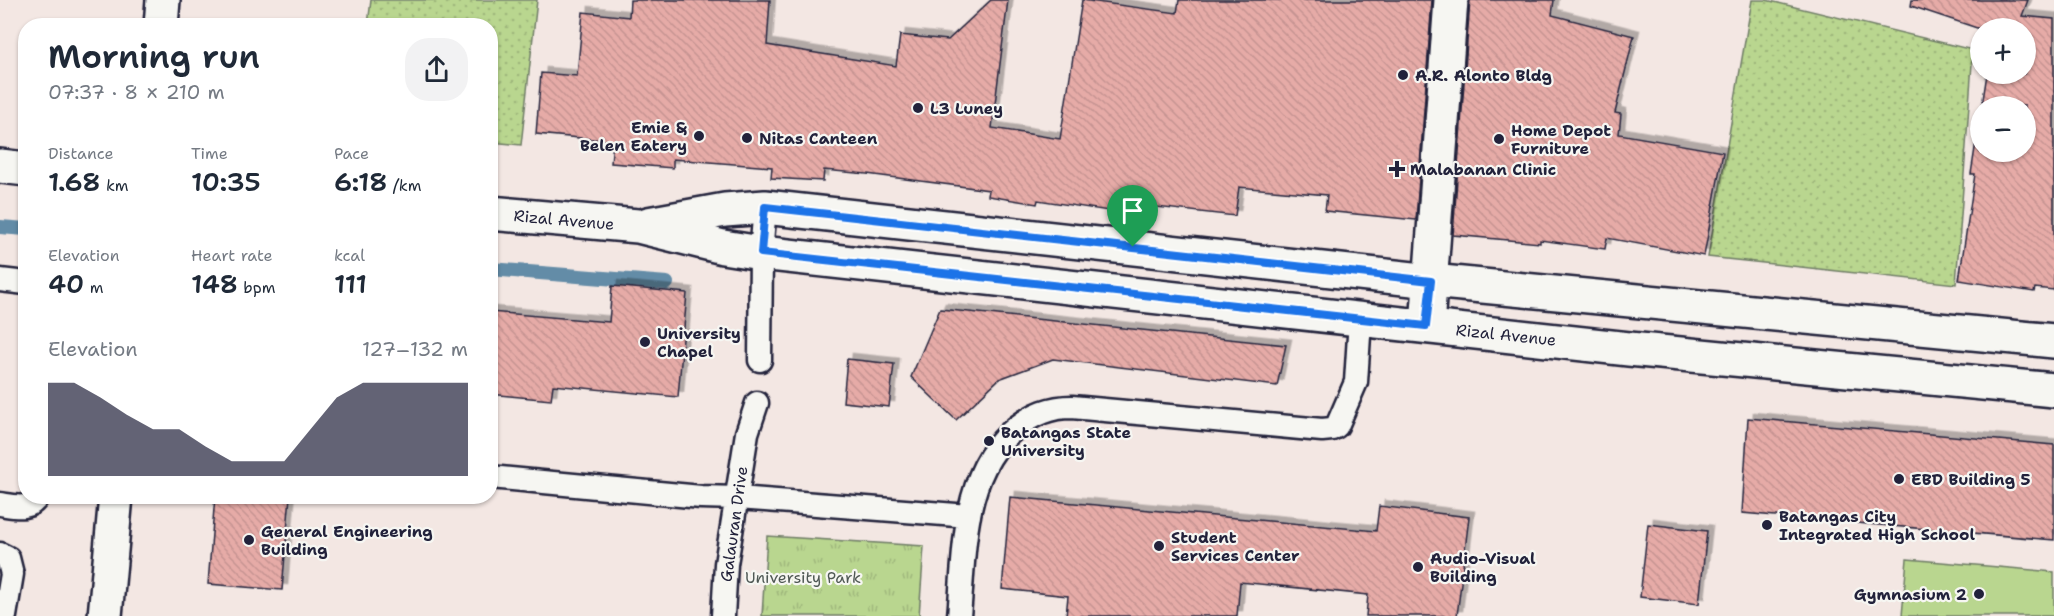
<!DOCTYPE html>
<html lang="en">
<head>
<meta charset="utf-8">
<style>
	:root { --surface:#fff; --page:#f2f2f3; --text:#1f2937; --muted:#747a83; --accent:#22223b }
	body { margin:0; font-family:"Shantell Sans",sans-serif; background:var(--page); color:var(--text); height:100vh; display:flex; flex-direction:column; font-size:22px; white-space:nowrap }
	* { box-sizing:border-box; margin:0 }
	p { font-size:20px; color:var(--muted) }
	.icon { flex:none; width:33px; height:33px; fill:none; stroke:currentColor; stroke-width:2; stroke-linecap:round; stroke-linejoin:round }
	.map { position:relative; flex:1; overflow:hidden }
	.side { position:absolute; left:18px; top:18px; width:480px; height:486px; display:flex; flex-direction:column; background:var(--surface); border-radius:24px; box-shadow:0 2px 4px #0004 }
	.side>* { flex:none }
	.buttons { position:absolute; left:1970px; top:18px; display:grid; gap:12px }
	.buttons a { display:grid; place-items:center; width:66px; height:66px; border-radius:50%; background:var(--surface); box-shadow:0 2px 4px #0004; font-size:30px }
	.pin { position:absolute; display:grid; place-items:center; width:51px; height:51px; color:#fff; margin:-62px -26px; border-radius:50% 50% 50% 0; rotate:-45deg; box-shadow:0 0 6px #0007 }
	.pin .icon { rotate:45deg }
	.round { display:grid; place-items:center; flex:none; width:63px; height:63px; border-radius:24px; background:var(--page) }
	.head { display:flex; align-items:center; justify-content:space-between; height:102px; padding:0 30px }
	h1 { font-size:33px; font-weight:600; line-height:45px }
	.stats { display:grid; grid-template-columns:repeat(3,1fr); gap:9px; height:102px; padding:6px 30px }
	.stats div { display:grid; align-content:center }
	.stats b { font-size:26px; font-weight:600 }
	.stats small { font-size:16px; font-weight:400 }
	.stats p { font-size:16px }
	.chart { height:168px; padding:12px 30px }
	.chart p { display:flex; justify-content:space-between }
	.chart svg { width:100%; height:108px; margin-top:6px; fill:var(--accent); opacity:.7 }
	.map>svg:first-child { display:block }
	.grass { fill:url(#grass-dots); stroke:#6e7c65; stroke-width:1.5 }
	.park { fill:url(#park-tufts); stroke:#6e7c65; stroke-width:1.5 }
	.pitch { fill:#b9d68f; stroke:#6e7c65; stroke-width:1.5 }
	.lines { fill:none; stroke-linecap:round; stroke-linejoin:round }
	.stream { stroke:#638ca7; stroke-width:14 }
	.building { fill:url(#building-back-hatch); stroke:#22223b; stroke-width:1.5; filter:url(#shadow) }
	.service-casing { stroke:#22223b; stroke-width:27 }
	.minor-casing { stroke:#22223b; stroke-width:38 }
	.tertiary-casing { stroke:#22223b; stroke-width:38 }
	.secondary-casing { stroke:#22223b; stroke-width:38 }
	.service { stroke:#f6f6f2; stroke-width:22 }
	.minor { stroke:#f6f6f2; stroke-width:33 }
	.tertiary { stroke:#f6f6f2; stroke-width:33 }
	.secondary { stroke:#f6f6f2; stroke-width:33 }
	.route-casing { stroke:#fff; stroke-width:12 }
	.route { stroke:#1a73e8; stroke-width:8 }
	.poi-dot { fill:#22223b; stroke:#f6f6f2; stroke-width:2 }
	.labels { text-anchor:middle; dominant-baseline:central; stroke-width:4.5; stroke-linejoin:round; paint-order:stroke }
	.poi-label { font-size:16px; font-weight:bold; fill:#22223b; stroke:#f6f6f2; text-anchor:start }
	.street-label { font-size:16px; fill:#22223b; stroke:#f6f6f2 }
	.park-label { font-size:16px; fill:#4f5854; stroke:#f6f6f2 }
</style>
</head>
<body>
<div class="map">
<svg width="2054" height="616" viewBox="0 0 2054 616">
	<defs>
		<pattern id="grass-dots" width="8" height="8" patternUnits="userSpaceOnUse" patternTransform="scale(1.5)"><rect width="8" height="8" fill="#b9d68f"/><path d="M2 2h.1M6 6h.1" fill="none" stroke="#9fb77c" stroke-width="1.8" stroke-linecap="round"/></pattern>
		<pattern id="park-tufts" width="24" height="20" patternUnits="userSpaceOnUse" patternTransform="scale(1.5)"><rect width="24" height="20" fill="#b9d68f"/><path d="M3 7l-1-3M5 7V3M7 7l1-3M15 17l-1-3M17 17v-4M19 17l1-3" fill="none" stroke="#9fb77c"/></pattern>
		<pattern id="building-back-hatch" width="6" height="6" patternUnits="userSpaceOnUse" patternTransform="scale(1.5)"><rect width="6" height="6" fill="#e6aba7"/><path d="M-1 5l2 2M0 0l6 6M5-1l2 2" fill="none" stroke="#c59391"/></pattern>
		<filter id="shadow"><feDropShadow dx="5.5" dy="-5.5" stdDeviation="0" flood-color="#0004"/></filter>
	</defs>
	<rect width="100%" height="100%" fill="#f3e7e3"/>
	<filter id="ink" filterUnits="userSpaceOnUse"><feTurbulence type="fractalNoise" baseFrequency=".0167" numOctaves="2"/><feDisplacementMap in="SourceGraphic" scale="12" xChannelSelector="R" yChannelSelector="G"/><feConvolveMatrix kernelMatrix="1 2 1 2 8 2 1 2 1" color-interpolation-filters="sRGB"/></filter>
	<g filter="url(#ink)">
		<path class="grass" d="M 371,0 L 537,0 L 521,145 L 491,142 L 490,26 L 368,25 Z
			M 1752,0 L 1766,0 L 1973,50 L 1956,284 L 1708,257 Z"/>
		<path class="park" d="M 767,536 L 924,546 L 919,616 L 762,616 Z"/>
		<path class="pitch" d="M 1907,559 L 2054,572 L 2054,616 L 1902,616 Z"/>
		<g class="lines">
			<path class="stream" d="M 0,227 L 26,229
				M 490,269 L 667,283"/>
		</g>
		<path class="building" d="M 630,0 L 770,0 L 767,45 L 896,66 L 900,35 L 948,40 L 991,0 L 1008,0 L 992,128 L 1060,139 L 1082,0 L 1177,13 L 1179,0 L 1432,0 L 1416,220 L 1325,211 L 1327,195 L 1239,187 L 1235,216 L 1130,204 L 1128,214 L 1038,200 L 1037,204 L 988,196 L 989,190 L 867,174 L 824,170 L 823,181 L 771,178 L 772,167 L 673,159 L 673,168 L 611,163 L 613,141 L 536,134 L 541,73 L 577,76 L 583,12 L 629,17 Z
			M 1470,0 L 1554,0 L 1552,15 L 1634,36 L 1615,113 L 1621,114 L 1619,134 L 1723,152 L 1704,256 L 1607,238 L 1605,249 L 1540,240 L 1540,243 L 1453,235 Z
			M 1912,0 L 2028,0 L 2022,16 L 2054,19 L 2054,290 L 2035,288 L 2034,292 L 1959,280 L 1975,174 L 1971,174 L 1980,116 L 1980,152 L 2025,152 L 2025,106 L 1982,106 L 1987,74 L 2025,74 L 2025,28 L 1980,29 L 1911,6 Z
			M 612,286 L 687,293 L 678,397 L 553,385 L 551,400 L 490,394 L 490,312 L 609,322 Z
			M 940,309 L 1286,345 L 1277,386 L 1053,359 L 999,379 L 956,420 L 911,377 Z
			M 847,359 L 894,364 L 889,407 L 843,402 Z
			M 1748,418 L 2054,445 L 2054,540 L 1742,513 Z
			M 215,496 L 290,496 L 282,590 L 208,584 Z
			M 1010,497 L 1376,531 L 1379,506 L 1469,517 L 1457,616 L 1366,616 L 1368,595 L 1240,582 L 1237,616 L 1066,616 L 1068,596 L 1002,589 Z
			M 1648,524 L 1707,531 L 1699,604 L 1640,597 Z"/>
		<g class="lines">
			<defs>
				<path id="service" d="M 0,280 L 26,283
					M 760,360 L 761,253 L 765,207
					M 490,477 L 701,497 L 738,498 L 969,516
					M 0,504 C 14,506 30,511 38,496
					M 0,554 L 8,558 L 12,574 L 5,616
					M 723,616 L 726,564 L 747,433 L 757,403
					M 959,616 C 965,552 961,470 1017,427 C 1034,414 1050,407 1072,407 L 1322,430 L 1332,429 L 1337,426 L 1356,382 L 1360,320"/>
				<path id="minor" d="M 1427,326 L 1451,0"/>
				<path id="tertiary" d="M 105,616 L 116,496"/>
				<path id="secondary" d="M 161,26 L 163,0
					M 0,166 L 26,169
					M 490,213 L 638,226 L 723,247 L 761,253 L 1629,349 L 2054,390
					M 648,224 L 725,210 L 765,207 L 1431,281 L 2054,341"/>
			</defs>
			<use href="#service" class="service-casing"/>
			<use href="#minor" class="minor-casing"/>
			<use href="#tertiary" class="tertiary-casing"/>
			<use href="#secondary" class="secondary-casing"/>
			<use href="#service" class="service"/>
			<use href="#minor" class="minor"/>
			<use href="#tertiary" class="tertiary"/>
			<use href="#secondary" class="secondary"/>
		</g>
	</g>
	<g class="lines" filter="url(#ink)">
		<defs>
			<path id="route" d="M 765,207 L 1431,281 L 1426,326 L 761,253 Z"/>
		</defs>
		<use href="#route" class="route-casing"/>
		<use href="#route" class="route"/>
	</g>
	<g class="poi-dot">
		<circle cx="1403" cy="75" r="6"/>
		<circle cx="918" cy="108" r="6"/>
		<circle cx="699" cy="136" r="6"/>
		<circle cx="747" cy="138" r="6"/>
		<circle cx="1499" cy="139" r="6"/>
		<path d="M1394 160h6v6h6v6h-6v6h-6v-6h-6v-6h6z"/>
		<circle cx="645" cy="342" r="6"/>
		<circle cx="989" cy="441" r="6"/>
		<circle cx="1899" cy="479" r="6"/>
		<circle cx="1767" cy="525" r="6"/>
		<circle cx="249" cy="540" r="6"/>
		<circle cx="1159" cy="546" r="6"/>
		<circle cx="1418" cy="567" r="6"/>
		<circle cx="1979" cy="594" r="6"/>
	</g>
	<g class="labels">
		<g class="poi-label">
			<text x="1415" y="75">A.R. Alonto Bldg</text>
			<text x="930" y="108">L3 Luney</text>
			<text x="687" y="127" text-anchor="end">Emie &amp;<tspan x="687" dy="18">Belen Eatery</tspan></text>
			<text x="1511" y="130">Home Depot<tspan x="1511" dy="18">Furniture</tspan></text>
			<text x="759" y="138">Nitas Canteen</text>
			<text x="1410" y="169">Malabanan Clinic</text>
			<text x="657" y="333">University<tspan x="657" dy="18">Chapel</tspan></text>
			<text x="1001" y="432">Batangas State<tspan x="1001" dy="18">University</tspan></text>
			<text x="1911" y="479">EBD Building 5</text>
			<text x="1779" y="516">Batangas City<tspan x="1779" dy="18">Integrated High School</tspan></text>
			<text x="261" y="531">General Engineering<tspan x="261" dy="18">Building</tspan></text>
			<text x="1171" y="537">Student<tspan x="1171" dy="18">Services Center</tspan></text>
			<text x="1430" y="558">Audio-Visual<tspan x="1430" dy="18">Building</tspan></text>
			<text x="1967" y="594" text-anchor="end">Gymnasium 2</text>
		</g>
		<g class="street-label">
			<text transform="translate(564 220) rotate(5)">Rizal Avenue</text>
			<text transform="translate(1506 335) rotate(6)">Rizal Avenue</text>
			<text transform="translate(734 524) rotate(-82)">Galauran Drive</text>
		</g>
		<g class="park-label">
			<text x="803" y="577">University Park</text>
		</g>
	</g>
</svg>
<div class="buttons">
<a>+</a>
<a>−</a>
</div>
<div class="pin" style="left:1133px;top:247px;background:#1e9e55"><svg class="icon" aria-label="arrive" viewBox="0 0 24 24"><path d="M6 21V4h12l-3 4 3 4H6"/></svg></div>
<section class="side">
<div class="head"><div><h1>Morning run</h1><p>07:37 · 8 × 210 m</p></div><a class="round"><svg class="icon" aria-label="share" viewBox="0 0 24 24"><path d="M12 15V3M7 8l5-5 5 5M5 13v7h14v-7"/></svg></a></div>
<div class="stats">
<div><p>Distance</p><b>1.68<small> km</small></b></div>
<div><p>Time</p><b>10:35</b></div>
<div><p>Pace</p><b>6:18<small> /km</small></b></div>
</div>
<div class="stats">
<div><p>Elevation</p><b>40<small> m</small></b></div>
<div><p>Heart rate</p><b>148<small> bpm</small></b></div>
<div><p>kcal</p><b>111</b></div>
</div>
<div class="chart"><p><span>Elevation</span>127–132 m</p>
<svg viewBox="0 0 160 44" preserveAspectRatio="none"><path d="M0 44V6L10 6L20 12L30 19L40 25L50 25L60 32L70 38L80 38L90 38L100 25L110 12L120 6L130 6L140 6L150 6L160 6V44z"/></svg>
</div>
</section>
</div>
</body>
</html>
